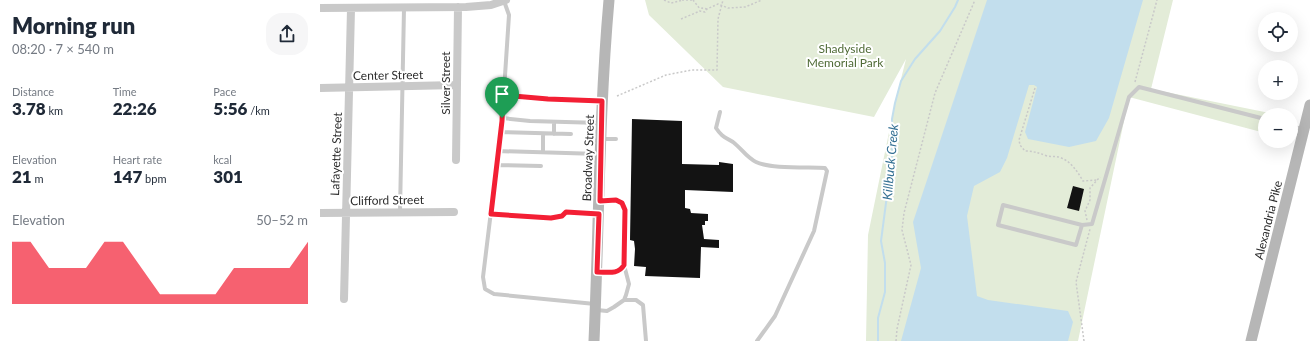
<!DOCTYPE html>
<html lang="en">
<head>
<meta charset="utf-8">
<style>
	:root { --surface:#fff; --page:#f6f6f7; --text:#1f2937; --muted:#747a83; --accent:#f31f34 }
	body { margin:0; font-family:Lato,sans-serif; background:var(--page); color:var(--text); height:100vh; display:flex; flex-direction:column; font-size:15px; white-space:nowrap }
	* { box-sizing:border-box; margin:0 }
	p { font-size:13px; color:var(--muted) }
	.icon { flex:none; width:22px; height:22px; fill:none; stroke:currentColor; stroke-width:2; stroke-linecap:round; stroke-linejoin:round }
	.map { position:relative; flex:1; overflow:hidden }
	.drawer { display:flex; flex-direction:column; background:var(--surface); width:320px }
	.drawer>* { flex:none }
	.tools { position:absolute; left:938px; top:12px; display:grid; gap:8px }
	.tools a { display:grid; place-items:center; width:40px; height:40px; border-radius:50%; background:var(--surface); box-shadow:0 4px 16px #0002; font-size:20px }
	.pin { position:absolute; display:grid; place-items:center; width:34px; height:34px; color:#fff; margin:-41px -17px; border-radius:50% 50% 50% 0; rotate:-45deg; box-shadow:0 0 4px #0007 }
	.pin .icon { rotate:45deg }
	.round { display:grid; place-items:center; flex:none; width:42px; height:42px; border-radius:16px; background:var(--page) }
	.overview { display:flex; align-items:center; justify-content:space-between; height:68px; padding:0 12px }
	h1 { font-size:22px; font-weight:800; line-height:30px }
	.figures { display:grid; grid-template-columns:repeat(3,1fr); gap:6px; height:68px; padding:4px 12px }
	.figures div { display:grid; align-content:center }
	.figures b { font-size:17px; font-weight:800 }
	.figures small { font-size:11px; font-weight:400 }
	.figures p { font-size:11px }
	.chart { height:112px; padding:8px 12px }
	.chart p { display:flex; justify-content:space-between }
	.chart svg { width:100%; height:72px; margin-top:4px; fill:var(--accent); opacity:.7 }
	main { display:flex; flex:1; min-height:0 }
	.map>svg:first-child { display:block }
	.green { fill:#e3ecd8 }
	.water { fill:#c2deed }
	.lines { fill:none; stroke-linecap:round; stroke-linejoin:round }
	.stream { stroke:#c2deed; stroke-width:2 }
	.building { fill:#131313 }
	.path { stroke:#c9c9c9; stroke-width:1.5; stroke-dasharray:2 2; stroke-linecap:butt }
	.lane { stroke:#c9c9c9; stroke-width:4 }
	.street { stroke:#c9c9c9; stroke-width:8 }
	.secondary { stroke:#b6b6b6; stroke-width:11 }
	.route-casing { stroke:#fff; stroke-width:8 }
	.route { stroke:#f31f34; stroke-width:5 }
	.labels { text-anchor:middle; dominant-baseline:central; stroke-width:4; stroke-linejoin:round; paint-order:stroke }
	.park-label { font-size:12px; fill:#506b37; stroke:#fff }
	.street-label { font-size:12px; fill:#2c2c2c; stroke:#fff }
	.water-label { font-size:13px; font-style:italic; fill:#357194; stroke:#fff }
</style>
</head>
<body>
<main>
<section class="drawer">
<div class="overview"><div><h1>Morning run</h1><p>08:20 · 7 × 540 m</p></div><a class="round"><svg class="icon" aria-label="share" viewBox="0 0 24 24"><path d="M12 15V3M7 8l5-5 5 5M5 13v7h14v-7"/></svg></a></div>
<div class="figures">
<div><p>Distance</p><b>3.78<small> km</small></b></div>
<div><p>Time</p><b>22:26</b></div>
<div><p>Pace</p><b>5:56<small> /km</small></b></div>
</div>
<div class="figures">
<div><p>Elevation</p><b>21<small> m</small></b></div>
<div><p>Heart rate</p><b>147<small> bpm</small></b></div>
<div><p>kcal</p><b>301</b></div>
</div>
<div class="chart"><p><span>Elevation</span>50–52 m</p>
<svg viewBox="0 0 160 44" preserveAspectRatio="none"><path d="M0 44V6L10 6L20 22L30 22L40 22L50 6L60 6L70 22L80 38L90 38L100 38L110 38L120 22L130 22L140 22L150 22L160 6V44z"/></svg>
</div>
</section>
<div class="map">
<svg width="990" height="341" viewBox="0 0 990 341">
	<rect width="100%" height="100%" fill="#fff"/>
	<path class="green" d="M 325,0 L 853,0 L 831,89 L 960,115 L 945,115 L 945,133 L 809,97 L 758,341 L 546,341 L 548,235 L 575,103 L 586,59 L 554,117 L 403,87 L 329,15 Z"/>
	<path class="water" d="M 667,0 L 823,0 L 789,118 L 776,141 L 749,147 L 708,139 L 705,132 L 717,87 L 714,85 L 709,85 L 687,158 L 680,172 L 654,186 L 647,216 L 657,296 L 668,300 L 748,311 L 753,322 L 748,341 L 581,341 L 601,268 L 593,222 Z"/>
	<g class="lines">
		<path class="stream" d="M 558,341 L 558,318 L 565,292 L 565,263 L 561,241 L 572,157 L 572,119 L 575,103 L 581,81 L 595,59 L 620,31 L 635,7 L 638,0"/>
	</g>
	<path class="building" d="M 312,119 L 362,121 L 362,164 L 399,165 L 399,162 L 413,164 L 413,192 L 365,190 L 365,208 L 370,209 L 371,213 L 388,214 L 388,221 L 385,221 L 385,225 L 382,225 L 384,239 L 399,240 L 399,248 L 381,247 L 380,278 L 325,276 L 326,267 L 314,266 L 315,249 L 314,241 L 310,240 Z
		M 753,186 L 764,189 L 759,211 L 747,208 Z"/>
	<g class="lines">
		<path class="path" d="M 344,0 L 351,3 L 363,0
			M 362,0 L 373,0
			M 373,0 L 380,9
			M 387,9 L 382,8 L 380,11 L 385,12 L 387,9 L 398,4 L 408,8 L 425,7 L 442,0
			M 361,19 L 380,11
			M 815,82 L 837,0
			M 715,88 L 699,140 L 700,145 L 705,151 C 713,151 719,153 727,156 C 731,157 735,156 739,157 C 751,161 757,171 763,181 L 777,180
			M 297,96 L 346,75 L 372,70 L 397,70 L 398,19 L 403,0
			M 767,220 L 765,211 L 770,200 L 770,188 L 780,177
			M 576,341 L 577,329 L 591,265 L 582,230 L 584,213 L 615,93 L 655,0
			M 764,341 L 756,282 L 770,229"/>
		<path class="lane" d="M 184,1 L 189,15 L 182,121 L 163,277 L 165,289 L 174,294 L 275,304
			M 183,95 L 228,99 L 281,101
			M 400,112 L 396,128 C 402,137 405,137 413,142 C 421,148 427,158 436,162 C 450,169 488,167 505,168 L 507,171 L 494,231 L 455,316 L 437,341
			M 182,118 L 210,121 L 281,123
			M 971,126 L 982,129
			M 180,132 L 251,134
			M 234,134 L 234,122
			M 282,139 L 296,139
			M 177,151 L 279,154
			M 223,152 L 223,134
			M 176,165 L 221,166
			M 80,212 L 84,8
			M 171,214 L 221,216 L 231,218 L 242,216 L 246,212 L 278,214
			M 762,225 L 756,245 L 678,225 L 683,205 L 762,225 L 772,224 L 809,97 L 819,87 L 945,119
			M 278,272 C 288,272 298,275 304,265
			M 304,300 L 316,300 L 323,305 L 326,341
			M 277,310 L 287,311 L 294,307 L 304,300 L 306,295 L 309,284 L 304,265 L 305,210 L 302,203 L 296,201 L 280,201"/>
		<path class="street" d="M 0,8 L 146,7 L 171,5 L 186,0
			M 0,88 L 137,85
			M 136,160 L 138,7
			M 0,213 L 134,212
			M 24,299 L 31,9"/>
		<path class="secondary" d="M 274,341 C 279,227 279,113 289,0
			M 931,341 L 990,105"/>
	</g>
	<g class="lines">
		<defs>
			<path id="route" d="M 183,95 L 228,99 L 282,101 L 280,201 L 296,200 L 302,203 L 305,210 L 304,265 C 298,275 288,272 277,272 L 279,214 L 246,212 L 242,216 L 231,218 L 171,214 L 182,121 Z"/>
		</defs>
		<use href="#route" class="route-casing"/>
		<use href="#route" class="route"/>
	</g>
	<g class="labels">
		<g class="park-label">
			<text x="525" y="48">Shadyside<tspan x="525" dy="14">Memorial Park</tspan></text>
		</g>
		<g class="street-label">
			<text transform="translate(68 75) rotate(-1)">Center Street</text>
			<text transform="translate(125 83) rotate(-90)">Silver Street</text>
			<text transform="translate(16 154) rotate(-88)">Lafayette Street</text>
			<text transform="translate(268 158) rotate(-88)">Broadway Street</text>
			<text transform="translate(67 200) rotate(-1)">Clifford Street</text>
			<text transform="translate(948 220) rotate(-76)">Alexandria Pike</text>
		</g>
		<g class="water-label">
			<text transform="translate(570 162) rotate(-85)">Killbuck Creek</text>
		</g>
	</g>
</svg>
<div class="tools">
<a><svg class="icon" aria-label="locate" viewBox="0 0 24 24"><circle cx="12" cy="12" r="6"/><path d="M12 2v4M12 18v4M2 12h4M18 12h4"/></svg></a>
<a>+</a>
<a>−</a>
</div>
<div class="pin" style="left:182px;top:118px;background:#1e9e55"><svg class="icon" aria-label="arrive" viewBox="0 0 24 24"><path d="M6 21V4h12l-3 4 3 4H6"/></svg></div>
</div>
</main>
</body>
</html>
